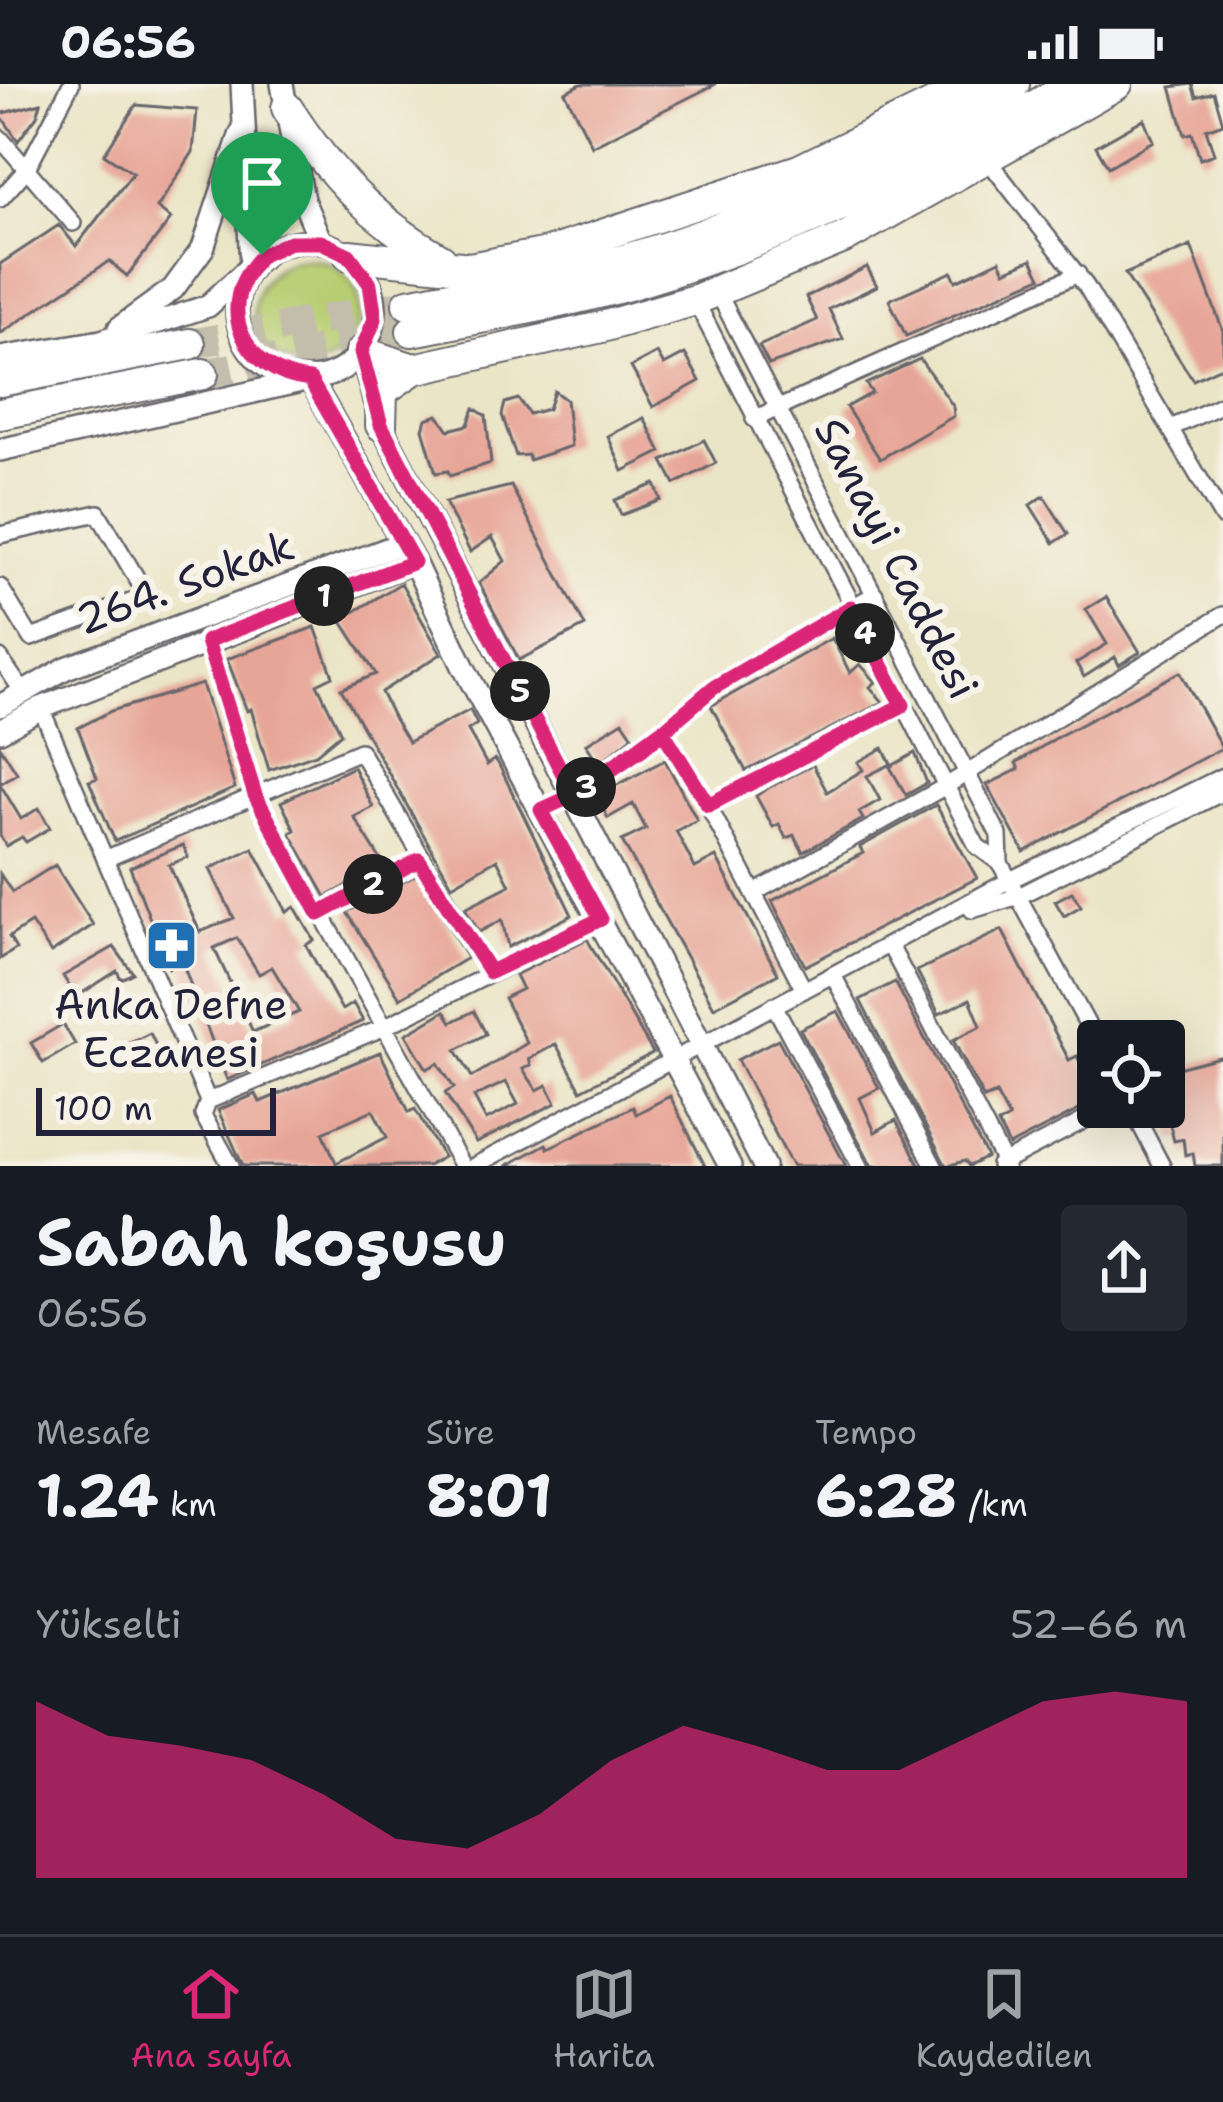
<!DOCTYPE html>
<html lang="tr">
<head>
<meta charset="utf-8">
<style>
	:root { --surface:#171b24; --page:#242831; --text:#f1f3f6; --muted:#9ea1a6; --line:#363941; --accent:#db2777 }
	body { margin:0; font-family:"Shantell Sans",sans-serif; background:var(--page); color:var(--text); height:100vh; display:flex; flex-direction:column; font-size:45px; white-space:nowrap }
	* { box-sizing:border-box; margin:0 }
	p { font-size:39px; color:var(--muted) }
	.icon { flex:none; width:66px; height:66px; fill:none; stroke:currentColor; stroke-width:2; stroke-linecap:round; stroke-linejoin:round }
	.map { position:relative; height:1082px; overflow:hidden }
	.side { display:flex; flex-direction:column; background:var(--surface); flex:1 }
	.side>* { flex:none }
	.controls { position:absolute; left:1077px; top:936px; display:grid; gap:24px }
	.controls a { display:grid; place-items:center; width:108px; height:108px; border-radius:12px; background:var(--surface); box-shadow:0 12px 48px #0002; font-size:60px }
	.scale { position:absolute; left:36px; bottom:30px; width:240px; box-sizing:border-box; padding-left:12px; border:6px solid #22223b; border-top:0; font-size:33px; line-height:42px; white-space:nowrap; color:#22223b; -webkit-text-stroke:9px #f7f3e8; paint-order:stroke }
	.pin { position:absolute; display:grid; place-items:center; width:102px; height:102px; color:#fff; margin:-123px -51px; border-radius:50% 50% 50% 0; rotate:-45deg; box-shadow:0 0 12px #0007 }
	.pin .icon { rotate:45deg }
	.km { position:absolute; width:60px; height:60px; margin:-30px; border-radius:50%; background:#222; color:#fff; font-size:33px; line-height:60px; text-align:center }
	.round { display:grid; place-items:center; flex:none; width:126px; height:126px; border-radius:12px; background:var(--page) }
	.headline { display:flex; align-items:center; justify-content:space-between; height:204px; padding:0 36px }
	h1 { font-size:66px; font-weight:700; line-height:90px }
	.stats { display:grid; grid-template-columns:repeat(3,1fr); gap:18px; height:204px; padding:12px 36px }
	.stats div { display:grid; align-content:center }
	.stats b { font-size:60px; font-weight:700 }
	.stats small { font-size:33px; font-weight:400 }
	.stats p { font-size:33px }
	.chart { height:336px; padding:24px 36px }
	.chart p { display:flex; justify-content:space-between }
	.chart svg { width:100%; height:216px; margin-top:12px; fill:var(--accent); opacity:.7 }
	.status { display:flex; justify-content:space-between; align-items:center; height:84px; padding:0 60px; background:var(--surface); direction:ltr }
	.status svg { height:33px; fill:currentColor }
	.tabs { display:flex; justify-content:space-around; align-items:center; height:168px; border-top:3px solid var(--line); background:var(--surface); font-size:33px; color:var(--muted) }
	.tabs a { display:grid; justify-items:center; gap:6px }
	.tabs .current { color:var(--accent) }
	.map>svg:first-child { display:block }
	.green { fill:#b7cd71; stroke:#6c7856; stroke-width:3 }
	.building { fill:#e7a597; fill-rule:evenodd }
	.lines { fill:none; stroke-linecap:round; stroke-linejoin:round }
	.highway-tunnel { stroke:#c3beab; stroke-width:30; stroke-dasharray:30 15; stroke-linecap:butt }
	.street-casing { stroke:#68666c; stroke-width:20 }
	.secondary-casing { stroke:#68666c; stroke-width:26 }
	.highway-casing { stroke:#68666c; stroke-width:34 }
	.street { stroke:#fff; stroke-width:15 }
	.secondary { stroke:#fff; stroke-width:21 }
	.highway { stroke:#fff; stroke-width:30 }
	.route-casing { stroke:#fff; stroke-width:24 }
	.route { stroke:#db2777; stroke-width:15 }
	.labels { text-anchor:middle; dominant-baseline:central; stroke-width:12; stroke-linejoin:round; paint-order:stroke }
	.street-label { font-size:42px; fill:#22223b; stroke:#f7f3e8 }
	.poi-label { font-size:42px; fill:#22223b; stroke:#f7f3e8 }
</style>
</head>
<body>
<div class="status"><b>06:56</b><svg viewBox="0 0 49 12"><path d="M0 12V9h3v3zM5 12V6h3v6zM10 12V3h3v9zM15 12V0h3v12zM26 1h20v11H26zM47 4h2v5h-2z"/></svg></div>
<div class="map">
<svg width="1223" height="1082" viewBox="0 0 1223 1082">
	<rect width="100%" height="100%" fill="#f7f3e8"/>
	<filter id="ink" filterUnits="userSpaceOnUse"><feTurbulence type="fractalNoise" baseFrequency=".00833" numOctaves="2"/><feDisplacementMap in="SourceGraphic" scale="24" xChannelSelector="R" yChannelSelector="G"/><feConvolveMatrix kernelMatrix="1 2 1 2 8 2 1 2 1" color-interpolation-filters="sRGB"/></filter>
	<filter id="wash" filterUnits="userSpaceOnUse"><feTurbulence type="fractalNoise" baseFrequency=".004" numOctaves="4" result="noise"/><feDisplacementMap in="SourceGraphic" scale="48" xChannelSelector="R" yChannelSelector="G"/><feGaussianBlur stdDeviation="2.7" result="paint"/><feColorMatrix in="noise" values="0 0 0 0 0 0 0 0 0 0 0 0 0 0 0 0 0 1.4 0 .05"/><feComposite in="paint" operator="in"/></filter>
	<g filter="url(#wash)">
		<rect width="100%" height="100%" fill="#ebe5c7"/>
		<path class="green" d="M254 228a53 53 0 1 1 106 0a53 53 0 1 1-106 0Z"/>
		<g id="blocks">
			<path class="building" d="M 581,0 L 716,0 L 592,62 L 565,8 Z
				M 1192,0 L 1196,13 L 1214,8 L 1223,39 L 1206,45 L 1214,70 L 1200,75 L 1192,49 L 1185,51 L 1171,3 Z
				M 41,19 L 37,32 L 18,57 L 0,30 Z
				M 136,21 L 197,26 L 193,68 L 157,124 L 171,135 L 127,192 L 109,177 L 0,250 L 0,180 L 59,141 L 76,162 L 133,89 L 104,70 Z
				M 1144,35 L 1153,57 L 1108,83 L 1096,62 Z
				M 1191,162 L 1223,247 L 1223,282 L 1193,296 L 1125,190 Z
				M 1032,175 L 1041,193 L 906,252 L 889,216 L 952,188 L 956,197 L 1000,176 L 1005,187 Z
				M 867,183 L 877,202 L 829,225 L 843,255 L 769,281 L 759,262 L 817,236 L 806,213 Z
				M 657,269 L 664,281 L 685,270 L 700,297 L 653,323 L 631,283 Z
				M 920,275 L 953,322 L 954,332 L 880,375 L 846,323 L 872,309 L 866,300 Z
				M 554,307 L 566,316 L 571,362 L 529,376 L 528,371 L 516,372 L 502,331 L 505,319 L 518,315 L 529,330 L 548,325 Z
				M 474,324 L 486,332 L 491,379 L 450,392 L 448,387 L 436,389 L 423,345 L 426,335 L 438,331 L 449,346 L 468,341 Z
				M 644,334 L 661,368 L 623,387 L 608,352 Z
				M 704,356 L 716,379 L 675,400 L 663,377 Z
				M 655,400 L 661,416 L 621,431 L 615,416 Z
				M 511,402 L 585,542 L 519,576 L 479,499 L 505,477 L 492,453 L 470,468 L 445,418 Z
				M 1044,412 L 1068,450 L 1054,459 L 1030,421 Z
				M 401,499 L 441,570 L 381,608 L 394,635 L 408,658 L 470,626 L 477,640 L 468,646 L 487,681 L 495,675 L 499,681 L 572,831 L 508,863 L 502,836 L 479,848 L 465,824 L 510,801 L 497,775 L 452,801 L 341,605 L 376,590 L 341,536 Z
				M 1106,513 L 1140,568 L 1119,581 L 1115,573 L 1084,593 L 1076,579 L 1107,560 L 1086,525 Z
				M 315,543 L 333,592 L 317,600 L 341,649 L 316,670 L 269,686 L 251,625 L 247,627 L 227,575 Z
				M 832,554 L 850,589 L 860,580 L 876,598 L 870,603 L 883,618 L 746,687 L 711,622 Z
				M 1180,588 L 1222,664 L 1024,768 L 987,701 L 1019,685 L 1016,679 L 1059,652 Z
				M 202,600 L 235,704 L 115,757 L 89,697 L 97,694 L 78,644 L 111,627 Z
				M 623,637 L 633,652 L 599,680 L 586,660 Z
				M 0,662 L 17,689 L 0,700 L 21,735 L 39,724 L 50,744 L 26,758 L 22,753 L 6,762 L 0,751 Z
				M 883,664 L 891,680 L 867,692 L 880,716 L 859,728 L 863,735 L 803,768 L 794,751 L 786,754 L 779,740 L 773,743 L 756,712 L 766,705 L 813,681 L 827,708 L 863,686 L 858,678 Z
				M 915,669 L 927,699 L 906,711 L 890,683 Z
				M 665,676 L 697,736 L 676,747 L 695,784 L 716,773 L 778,890 L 714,923 L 622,757 L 646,745 L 633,720 L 608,734 L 596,712 Z
				M 353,683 L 373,723 L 354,733 L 384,781 L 326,813 L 290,749 L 295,746 L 281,718 Z
				M 936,721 L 977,794 L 805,882 L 772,817 L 863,769 L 860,763 Z
				M 183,761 L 188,773 L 169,781 L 200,848 L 234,834 L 210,785 L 253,764 L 287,828 L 295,823 L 314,856 L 306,861 L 342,926 L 353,919 L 363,937 L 227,996 L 182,878 L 169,884 L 130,783 ZM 237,854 L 259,890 L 272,883 L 299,928 L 253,948 L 214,864 Z
				M 55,781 L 93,841 L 51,869 L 31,839 L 9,853 L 16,865 L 0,875 L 0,790 L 12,808 Z
				M 418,790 L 467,874 L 400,914 L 347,828 Z
				M 1072,808 L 1081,822 L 1064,832 L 1055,817 Z
				M 1002,846 L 1069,976 L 1077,972 L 1090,998 L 1098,994 L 1098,1016 L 1009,1062 L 998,1040 L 1009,1034 L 996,1010 L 984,1015 L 953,956 L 981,942 L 970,915 L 939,930 L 917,887 Z
				M 587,855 L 653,969 L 581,1006 L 556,960 L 529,975 L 531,981 L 523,985 L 537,1006 L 547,1001 L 556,1019 L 476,1059 L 445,1009 L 454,1004 L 438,979 L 427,985 L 406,950 L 445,927 L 452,938 L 474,927 L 486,950 L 456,966 L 472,993 L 527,959 L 504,914 L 522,905 L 515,891 ZM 506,998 L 518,1020 L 486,1036 L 474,1013 Z
				M 114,863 L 133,889 L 121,895 L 117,887 L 76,913 L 63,892 Z
				M 895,898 L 987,1073 L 969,1082 L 965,1077 L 946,1082 L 860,916 Z
				M 838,927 L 879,1004 L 860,1014 L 875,1048 L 896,1036 L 920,1082 L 872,1082 L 800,945 Z
				M 63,940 L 75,960 L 43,979 L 31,959 Z
				M 150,949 L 161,972 L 137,983 L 126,961 Z
				M 778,955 L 846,1082 L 793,1082 L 789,1076 L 737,976 Z
				M 1164,958 L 1178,984 L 1223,972 L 1223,1082 L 1195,1082 L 1193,1069 L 1185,1071 L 1183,1055 L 1174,1057 L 1164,1018 Z
				M 380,968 L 409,1028 L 415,1025 L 443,1073 L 427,1082 L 243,1082 L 218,1026 L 256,1010 L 260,1018 ZM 373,1026 L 387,1053 L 336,1079 L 323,1048 Z
				M 670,1012 L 705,1082 L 506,1082 L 546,1060 L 548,1064 L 633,1023 L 636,1030 Z"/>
		</g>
	</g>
	<g filter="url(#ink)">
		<use href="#blocks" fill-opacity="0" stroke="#68666c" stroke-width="3"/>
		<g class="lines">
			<path class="highway-tunnel" d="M 190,260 L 408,220
				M 203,290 L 412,247"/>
			<defs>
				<path id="street" d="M 0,54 L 73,139
					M 987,75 L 1086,202 L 1223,434
					M 0,115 L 26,86 L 71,0
					M 717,207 L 999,751 L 1000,779
					M 695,216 L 977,762 L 1000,779 L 1098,960
					M 754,335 L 1078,190
					M 1171,344 L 1223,320
					M 0,451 L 98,429 L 147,512 L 31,554 L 0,503
					M 207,558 L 255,711 L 462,1082
					M 0,574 L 23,608
					M 41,624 L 208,1017 L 203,1031 L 231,1082
					M 662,646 L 708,721 L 804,906
					M 574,711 L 642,665 L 713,604 L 875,510
					M 708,721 L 903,621
					M 105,775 L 360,667 L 489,888
					M 754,809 L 946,702 L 1223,531
					M 972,826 L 1019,812 L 1223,708
					M 319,830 L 419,776
					M 890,862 L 1006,1082
					M 833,891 L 934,1082
					M 774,921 L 860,1082
					M 208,1017 L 382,944 L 601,835
					M 1131,1023 L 1162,1082
					M 999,1081 L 1110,1023
					M 474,1082 L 1010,796 L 1223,692"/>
				<path id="secondary" d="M 282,0 L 303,116 L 321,158
					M237 226a69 69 0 1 1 138 0a69 69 0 1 1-138 0Z
					M 119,244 L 173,205 L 203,164 L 241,49
					M 361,268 L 381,341 L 764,1082
					M 0,274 L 101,257 L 208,222 L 251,182 L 242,0
					M 0,366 L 310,295 L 414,478 L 463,582 L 730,1082
					M 0,622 L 66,584 L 403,459
					M 0,647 L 41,624 L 414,478"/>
				<path id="highway" d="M 287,24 C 329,89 373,137 441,175
					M 349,171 L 470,184 L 548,169 L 799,86 L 975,0
					M 408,220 C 473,207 540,197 605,181 C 751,143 884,74 1014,0
					M 412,247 C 483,233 557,221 628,201 C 782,156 935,82 1072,0
					M 361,268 L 414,285 L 602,243 L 695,216 L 846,153 L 1117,0
					M 0,297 L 190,260
					M 0,330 L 203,290
					M 381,341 L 382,307 L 414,285"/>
			</defs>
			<use href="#street" class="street-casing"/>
			<use href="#secondary" class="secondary-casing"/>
			<use href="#highway" class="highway-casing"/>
			<use href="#street" class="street"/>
			<use href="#secondary" class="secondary"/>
			<use href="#highway" class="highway"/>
		</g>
	</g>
	<g class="lines" filter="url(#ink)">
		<defs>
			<path id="route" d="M 262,171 C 211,221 243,289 310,296 L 414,478 L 207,557 L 255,711 L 319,830 L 419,776 L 490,888 L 601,835 L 541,726 L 574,711 L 662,646 L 708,721 L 903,621 L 851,523 L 713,604 L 642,665 L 574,711 L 381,341 L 361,268 L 375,235 L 370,200 L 349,171 L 321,158 L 290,158 L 262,171"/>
		</defs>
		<use href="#route" class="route-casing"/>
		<use href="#route" class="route"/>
	</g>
	<defs>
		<symbol id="pharmacy-square" viewBox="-11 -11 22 22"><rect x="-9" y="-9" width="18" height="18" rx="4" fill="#1f6fb2" stroke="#f7f3e8"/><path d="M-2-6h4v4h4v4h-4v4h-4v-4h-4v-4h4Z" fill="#fff"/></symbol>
	</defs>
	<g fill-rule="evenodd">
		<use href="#pharmacy-square" x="142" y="832" width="59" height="59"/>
	</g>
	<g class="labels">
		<g class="street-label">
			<text transform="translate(897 474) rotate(63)">Sanayi Caddesi</text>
			<text transform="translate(185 498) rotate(-20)">264. Sokak</text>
		</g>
		<g class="poi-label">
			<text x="171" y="920">Anka Defne<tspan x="171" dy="48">Eczanesi</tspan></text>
		</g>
	</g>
</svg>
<div class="controls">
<a><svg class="icon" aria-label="locate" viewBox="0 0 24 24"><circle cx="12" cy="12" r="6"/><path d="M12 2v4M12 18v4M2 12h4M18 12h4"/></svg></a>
</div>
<div class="scale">100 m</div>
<div class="pin" style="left:262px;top:171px;background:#1e9e55"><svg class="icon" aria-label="arrive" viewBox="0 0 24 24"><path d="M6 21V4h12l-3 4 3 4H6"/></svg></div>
<b class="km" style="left:324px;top:512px">1</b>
<b class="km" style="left:373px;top:800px">2</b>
<b class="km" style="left:586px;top:703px">3</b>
<b class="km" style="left:865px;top:549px">4</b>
<b class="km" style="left:520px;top:607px">5</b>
</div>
<section class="side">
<div class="headline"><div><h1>Sabah koşusu</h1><p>06:56</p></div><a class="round"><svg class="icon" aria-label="share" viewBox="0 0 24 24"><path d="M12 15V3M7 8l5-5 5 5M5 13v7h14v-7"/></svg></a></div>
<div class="stats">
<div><p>Mesafe</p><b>1.24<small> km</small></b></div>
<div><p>Süre</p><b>8:01</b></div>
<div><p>Tempo</p><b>6:28<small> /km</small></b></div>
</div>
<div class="chart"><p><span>Yükselti</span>52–66 m</p>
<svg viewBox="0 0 160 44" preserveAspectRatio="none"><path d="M0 44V8L10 15L20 17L30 20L40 27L50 36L60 38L70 31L80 20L90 13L100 17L110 22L120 22L130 15L140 8L150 6L160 8V44z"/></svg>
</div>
</section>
<nav class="tabs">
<a class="current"><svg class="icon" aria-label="home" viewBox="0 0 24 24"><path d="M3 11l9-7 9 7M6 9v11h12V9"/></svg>Ana sayfa</a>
<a><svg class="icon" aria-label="map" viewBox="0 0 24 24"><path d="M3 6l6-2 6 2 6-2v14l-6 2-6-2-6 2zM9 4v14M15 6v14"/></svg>Harita</a>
<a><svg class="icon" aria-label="saved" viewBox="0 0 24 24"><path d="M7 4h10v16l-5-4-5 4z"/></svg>Kaydedilen</a>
</nav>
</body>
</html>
